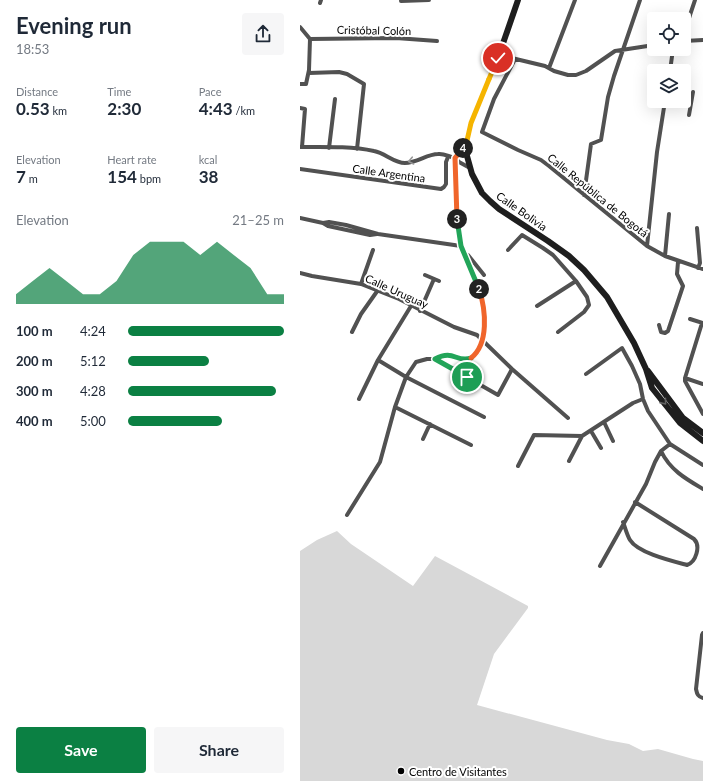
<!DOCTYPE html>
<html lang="en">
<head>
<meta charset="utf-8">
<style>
	:root { --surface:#fff; --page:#f6f6f7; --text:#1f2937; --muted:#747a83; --accent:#0b8043 }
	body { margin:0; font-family:Lato,sans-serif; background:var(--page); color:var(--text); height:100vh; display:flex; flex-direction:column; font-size:15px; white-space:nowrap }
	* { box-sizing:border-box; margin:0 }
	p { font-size:13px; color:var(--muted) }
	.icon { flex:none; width:22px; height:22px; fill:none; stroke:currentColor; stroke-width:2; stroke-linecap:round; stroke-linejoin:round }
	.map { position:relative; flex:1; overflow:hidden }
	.drawer { display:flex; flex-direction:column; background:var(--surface); width:300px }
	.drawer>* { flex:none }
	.buttons { position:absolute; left:347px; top:12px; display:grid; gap:8px }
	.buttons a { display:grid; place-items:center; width:44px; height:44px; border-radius:4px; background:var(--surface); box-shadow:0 4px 16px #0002; font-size:20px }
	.pin { position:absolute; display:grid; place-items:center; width:34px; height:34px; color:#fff; margin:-17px; border:2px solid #fff; border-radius:50%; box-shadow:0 1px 4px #0007 }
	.km { position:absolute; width:20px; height:20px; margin:-10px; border-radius:50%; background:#222; color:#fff; font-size:11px; line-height:20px; text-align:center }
	.round { display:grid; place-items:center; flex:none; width:42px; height:42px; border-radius:4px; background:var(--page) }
	.head { display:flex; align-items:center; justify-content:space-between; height:68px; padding:0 16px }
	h1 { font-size:22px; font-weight:700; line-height:30px }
	.stats { display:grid; grid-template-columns:repeat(3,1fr); gap:6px; height:68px; padding:4px 16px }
	.stats div { display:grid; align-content:center }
	.stats b { font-size:17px; font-weight:700 }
	.stats small { font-size:11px; font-weight:400 }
	.stats p { font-size:11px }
	.chart { height:112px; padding:8px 16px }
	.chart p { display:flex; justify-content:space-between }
	.chart svg { width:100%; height:72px; margin-top:4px; fill:var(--accent); opacity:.7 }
	.button { display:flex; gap:8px; margin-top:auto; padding:8px 16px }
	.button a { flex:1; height:46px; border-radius:4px; background:var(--accent); color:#fff; font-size:16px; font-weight:700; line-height:46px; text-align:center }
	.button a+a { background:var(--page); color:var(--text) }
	ul { padding:0 16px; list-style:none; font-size:13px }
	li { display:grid; grid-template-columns:64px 48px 1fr; align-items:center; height:30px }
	li i { height:10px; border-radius:5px; background:var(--accent) }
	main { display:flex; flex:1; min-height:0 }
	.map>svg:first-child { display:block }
	.green { fill:#d8d8d8 }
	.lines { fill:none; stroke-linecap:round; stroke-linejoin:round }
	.minor { stroke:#515151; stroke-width:4 }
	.secondary { stroke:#1e1e1e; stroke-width:6 }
	.oneway { stroke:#979797 }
	.oneway2 { stroke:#626262 }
	.split-1-casing { stroke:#fff; stroke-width:8 }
	.split-2-casing { stroke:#fff; stroke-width:8 }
	.split-3-casing { stroke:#fff; stroke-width:8 }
	.split-4-casing { stroke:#fff; stroke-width:8 }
	.split-5-casing { stroke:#fff; stroke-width:8 }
	.split-6-casing { stroke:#fff; stroke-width:8 }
	.split-1 { stroke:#22a559; stroke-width:5 }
	.split-2 { stroke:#f0652b; stroke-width:5 }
	.split-3 { stroke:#22a559; stroke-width:5 }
	.split-4 { stroke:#f0652b; stroke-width:5 }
	.split-5 { stroke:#f5b400; stroke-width:5 }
	.split-6 { stroke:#f5b400; stroke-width:5 }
	.poi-dot { fill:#000; stroke:#fff; stroke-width:1.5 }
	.labels { text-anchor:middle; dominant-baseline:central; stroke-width:4; stroke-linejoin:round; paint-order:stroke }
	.street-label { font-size:11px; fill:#000; stroke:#fff }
	.poi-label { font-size:11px; fill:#000; stroke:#fff; text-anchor:start }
</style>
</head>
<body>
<main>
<section class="drawer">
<div class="head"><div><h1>Evening run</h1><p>18:53</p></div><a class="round"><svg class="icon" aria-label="share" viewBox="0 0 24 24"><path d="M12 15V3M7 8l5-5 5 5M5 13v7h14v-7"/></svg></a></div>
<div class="stats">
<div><p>Distance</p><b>0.53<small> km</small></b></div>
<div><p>Time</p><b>2:30</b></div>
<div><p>Pace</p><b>4:43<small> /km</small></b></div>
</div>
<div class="stats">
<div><p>Elevation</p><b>7<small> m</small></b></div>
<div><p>Heart rate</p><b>154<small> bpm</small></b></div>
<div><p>kcal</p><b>38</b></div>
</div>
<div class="chart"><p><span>Elevation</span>21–25 m</p>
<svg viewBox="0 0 160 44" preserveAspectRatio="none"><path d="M0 44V38L10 30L20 22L30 30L40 38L50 38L60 30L70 14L80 6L90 6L100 6L110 14L120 6L130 14L140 22L150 38L160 38V44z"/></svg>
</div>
<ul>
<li><b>100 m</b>4:24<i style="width:100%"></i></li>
<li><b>200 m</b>5:12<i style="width:52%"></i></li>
<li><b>300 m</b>4:28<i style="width:95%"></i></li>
<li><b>400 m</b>5:00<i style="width:60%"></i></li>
</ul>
<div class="button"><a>Save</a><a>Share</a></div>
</section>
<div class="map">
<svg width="403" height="781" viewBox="0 0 403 781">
	<rect width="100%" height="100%" fill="#fff"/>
	<path class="green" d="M 37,531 L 51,544 L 113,586 L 135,556 L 228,606 L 228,608 L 194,654 L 177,705 L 307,740 L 329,744 L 343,751 L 358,749 L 393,759 L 403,761 L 403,781 L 0,781 L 0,551 L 17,540 Z"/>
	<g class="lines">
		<path class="minor" d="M 101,1 L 129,0
			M 20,3 L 21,0
			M 0,27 L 10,39 L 9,70 L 6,84 L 0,84
			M 384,33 L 395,0
			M 10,39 L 96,38 L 137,41
			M 384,41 L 403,40
			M 199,55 L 245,66 L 254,71 L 268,75 L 276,75 L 286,71 L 315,51 L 354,45
			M 215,59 L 194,99 L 182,132 L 218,150 L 241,160 L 249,166 L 347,246 L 365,256 L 403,269
			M 249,68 L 275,0
			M 370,71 L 373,49
			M 9,73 L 39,72 L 47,74 L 64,84 L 57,149
			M 382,101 L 391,102
			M 0,108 L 5,109 L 2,147
			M 389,115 L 393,92
			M 0,147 C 24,147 50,146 74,151 C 85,153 94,163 105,163 C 117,163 127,154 138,154 C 144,153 149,157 155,158 L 159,162 L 170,168
			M 29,148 L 35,99
			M 155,158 L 157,154 L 166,145
			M 0,169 L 141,189 L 144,187 L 146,184 L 146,162 L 148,157
			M 284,195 L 291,144 L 301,140 L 308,97 L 314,76 L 340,0
			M 0,218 L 23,223 L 28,226 L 70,235 L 77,234
			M 23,223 L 29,222 L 46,225 L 78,234 L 161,246
			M 397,228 L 400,263 L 398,268
			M 347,246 L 357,152 L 365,101
			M 208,250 L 222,235 L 243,248 L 253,255 L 276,281 L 287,297 L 289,305 L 284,312 L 258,332
			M 163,253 L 168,255 L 184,275
			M 365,256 L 369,214
			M 0,273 L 12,276 L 61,284 L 99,299 L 154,327 L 177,335 L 212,369 L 268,418
			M 125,275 L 139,281
			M 61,284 L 73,250
			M 237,306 L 276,281
			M 120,311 L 134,279
			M 390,319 L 403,323
			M 402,323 L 385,378 L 385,381 L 403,414
			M 359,325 L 361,332 L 365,333 L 368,331 L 383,286 L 377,274 L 378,262
			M 52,332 L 61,314 L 78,290
			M 135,359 L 198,395 L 212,369
			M 78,360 L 106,377 L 184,417
			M 286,374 L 322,348 L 332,366 L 340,384 L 343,399 L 348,411 L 370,444 L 403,465
			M 385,378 L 403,384
			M 59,399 L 78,360 L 111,306
			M 95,407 L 171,445
			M 304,422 L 313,441
			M 291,431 L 301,448
			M 123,439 L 130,424
			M 361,451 C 370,470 386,479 403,489
			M 269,461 L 282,436
			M 218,466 L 234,435 L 282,436 L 333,403 L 343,399
			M 47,515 L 80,462 L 95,407 L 106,377 L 116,362 L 127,359 L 135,359 L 143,355 L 151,355 L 161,359 L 170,360 L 178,353 L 182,340 L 185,314 L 182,298 L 172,270 L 163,253 L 159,237 L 156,215 L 155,158
			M 323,522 C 325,527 327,535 330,540 C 338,553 372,561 387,565 C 396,562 401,546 394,539 L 335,502
			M 300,566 L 346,484 L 355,462 L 361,451 L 370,444
			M 403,633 L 402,635 L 396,689 C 397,694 398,697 403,698"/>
		<path class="secondary" d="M 218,0 L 199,55 L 171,123 L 166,145 L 167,156 L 172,174 L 182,193 L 190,201 L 199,209 L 248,241 L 269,256 L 284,270 L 307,297 L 334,343 L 346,369 L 352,388 L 380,423 L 403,441
			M 348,371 L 383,418 L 403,433"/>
	</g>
	<defs><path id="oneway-chevron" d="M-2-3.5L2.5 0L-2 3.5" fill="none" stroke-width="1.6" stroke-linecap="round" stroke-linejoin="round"/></defs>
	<use class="oneway" href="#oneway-chevron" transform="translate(111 161) rotate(168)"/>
	<use class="oneway2" href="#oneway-chevron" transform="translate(364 402) rotate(51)"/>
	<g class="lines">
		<defs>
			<path id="split-1" d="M 167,377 L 135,359 C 154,349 156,363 171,358"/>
			<path id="split-2" d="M 171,358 C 189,344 186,310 179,289"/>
			<path id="split-3" d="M 157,219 L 161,246 L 179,289"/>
			<path id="split-4" d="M 157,219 L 155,158 L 163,148"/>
			<path id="split-5" d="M 163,148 L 166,145 L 171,123 L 189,79"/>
			<path id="split-6" d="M 189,79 L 198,58"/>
		</defs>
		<use href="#split-1" class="split-1-casing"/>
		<use href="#split-2" class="split-2-casing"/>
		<use href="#split-3" class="split-3-casing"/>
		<use href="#split-4" class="split-4-casing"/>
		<use href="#split-5" class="split-5-casing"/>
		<use href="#split-6" class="split-6-casing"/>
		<use href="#split-1" class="split-1"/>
		<use href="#split-2" class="split-2"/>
		<use href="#split-3" class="split-3"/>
		<use href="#split-4" class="split-4"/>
		<use href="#split-5" class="split-5"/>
		<use href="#split-6" class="split-6"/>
	</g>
	<circle class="poi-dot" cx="101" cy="771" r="4"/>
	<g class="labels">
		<g class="street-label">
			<text transform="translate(74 30) rotate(1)">Cristóbal Colón</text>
			<text transform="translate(89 173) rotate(8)">Calle Argentina</text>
			<text transform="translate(298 195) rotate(39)">Calle República de Bogotá</text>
			<text transform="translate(222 211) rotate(35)">Calle Bolivia</text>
			<text transform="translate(97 291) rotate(24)">Calle Uruguay</text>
		</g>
		<g class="poi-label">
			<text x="109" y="771">Centro de Visitantes</text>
		</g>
	</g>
</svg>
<div class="buttons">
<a><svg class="icon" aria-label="locate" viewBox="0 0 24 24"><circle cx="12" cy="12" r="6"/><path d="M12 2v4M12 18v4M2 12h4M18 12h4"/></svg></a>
<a><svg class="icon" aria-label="layers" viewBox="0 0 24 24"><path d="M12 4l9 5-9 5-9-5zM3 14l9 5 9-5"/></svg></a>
</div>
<div class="pin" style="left:167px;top:377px;background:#1e9e55"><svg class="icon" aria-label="arrive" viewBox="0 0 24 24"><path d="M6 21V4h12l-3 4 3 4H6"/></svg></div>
<div class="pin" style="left:198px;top:58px;background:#d93025"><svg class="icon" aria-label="check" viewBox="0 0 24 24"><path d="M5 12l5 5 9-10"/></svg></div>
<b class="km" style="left:179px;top:289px">2</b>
<b class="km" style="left:157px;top:219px">3</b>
<b class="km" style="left:163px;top:148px">4</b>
</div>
</main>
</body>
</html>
